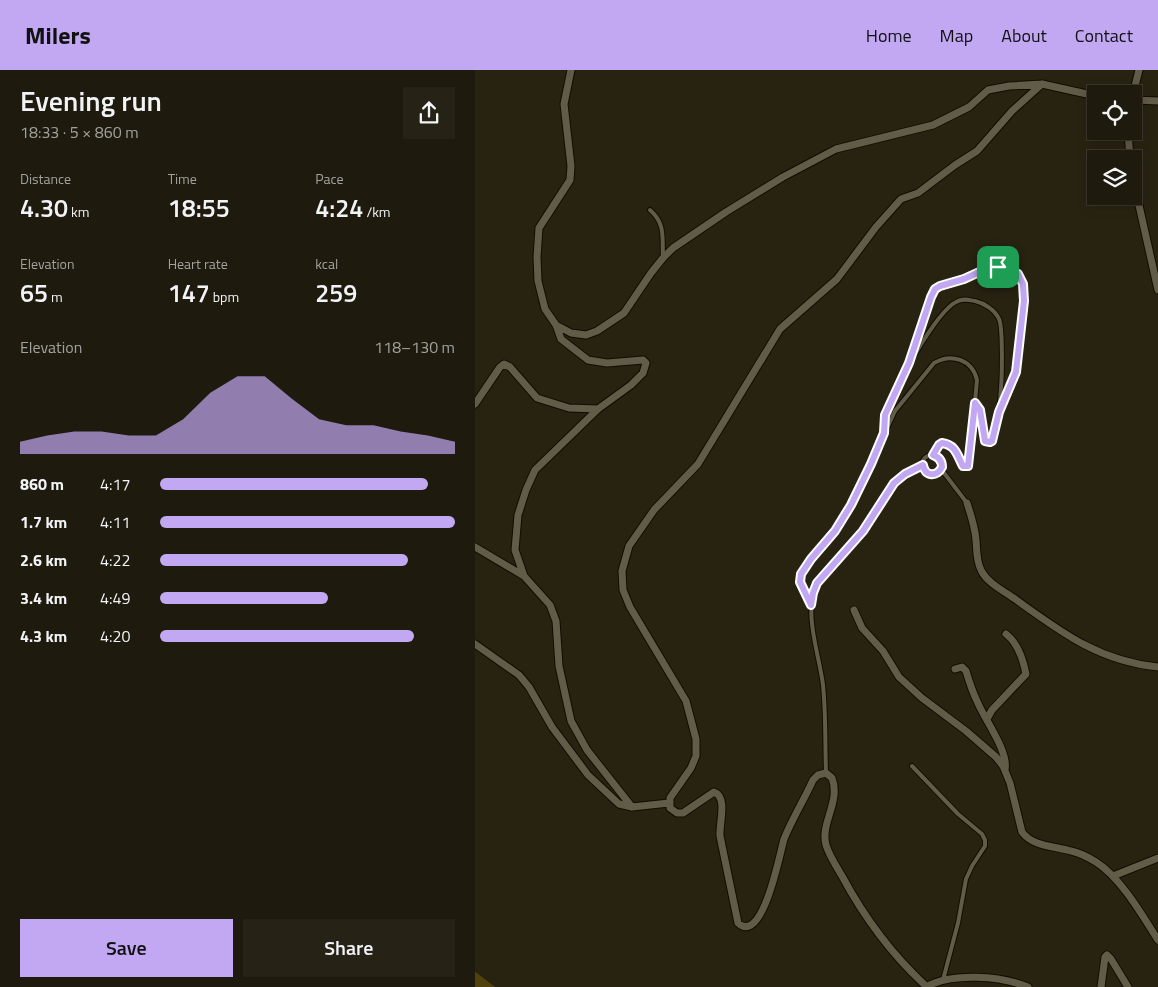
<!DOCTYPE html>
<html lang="en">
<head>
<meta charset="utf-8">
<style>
	:root { --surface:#1e1a0d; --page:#262316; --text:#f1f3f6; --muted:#a1a19d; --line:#3c382e; --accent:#c2a8f3 }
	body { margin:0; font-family:"Titillium Web",sans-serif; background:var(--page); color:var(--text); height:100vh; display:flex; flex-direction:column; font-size:19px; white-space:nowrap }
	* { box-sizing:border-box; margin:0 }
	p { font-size:16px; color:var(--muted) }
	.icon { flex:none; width:28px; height:28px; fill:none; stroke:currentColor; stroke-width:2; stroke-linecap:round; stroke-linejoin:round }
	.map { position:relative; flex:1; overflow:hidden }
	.side { display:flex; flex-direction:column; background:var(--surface); width:475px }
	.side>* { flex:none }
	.controls { position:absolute; left:612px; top:15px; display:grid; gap:10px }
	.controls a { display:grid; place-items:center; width:55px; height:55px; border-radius:0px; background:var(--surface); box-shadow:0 2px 12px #0003,0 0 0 1px var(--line); font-size:25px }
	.pin { position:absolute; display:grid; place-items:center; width:42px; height:42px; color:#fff; margin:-21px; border-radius:10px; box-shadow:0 2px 8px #0006 }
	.round { display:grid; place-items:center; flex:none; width:52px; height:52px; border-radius:0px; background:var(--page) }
	.headline { display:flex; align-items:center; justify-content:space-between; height:85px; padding:0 20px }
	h1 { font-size:28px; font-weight:600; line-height:38px }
	.figures { display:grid; grid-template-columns:repeat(3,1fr); gap:8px; height:85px; padding:5px 20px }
	.figures div { display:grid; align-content:center }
	.figures b { font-size:25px; font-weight:600 }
	.figures small { font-size:14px; font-weight:400 }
	.figures p { font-size:14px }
	.chart { height:140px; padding:10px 20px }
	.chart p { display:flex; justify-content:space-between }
	.chart svg { width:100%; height:90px; margin-top:5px; fill:var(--accent); opacity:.7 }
	.button { display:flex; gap:10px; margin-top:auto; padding:10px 20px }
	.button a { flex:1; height:58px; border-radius:0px; background:var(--accent); color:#111; font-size:20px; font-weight:600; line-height:58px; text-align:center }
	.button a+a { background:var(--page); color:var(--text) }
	ul { padding:0 20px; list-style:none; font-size:16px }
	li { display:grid; grid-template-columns:80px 60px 1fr; align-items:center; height:38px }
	li i { height:12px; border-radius:6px; background:var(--accent) }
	header { display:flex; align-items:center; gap:30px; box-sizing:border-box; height:70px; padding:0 25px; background:var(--accent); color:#111 }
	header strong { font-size:24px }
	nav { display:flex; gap:28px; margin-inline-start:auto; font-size:18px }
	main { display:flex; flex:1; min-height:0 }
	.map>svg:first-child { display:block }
	.green { fill:#4f420d }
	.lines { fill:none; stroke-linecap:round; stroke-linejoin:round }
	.lane-casing { stroke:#110c00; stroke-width:6 }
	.street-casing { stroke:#110c00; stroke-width:9 }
	.lane { stroke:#615c48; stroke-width:4 }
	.street { stroke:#615c48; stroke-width:7 }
	.route-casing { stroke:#fff; stroke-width:10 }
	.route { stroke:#c2a8f3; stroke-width:6 }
</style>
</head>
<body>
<header>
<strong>Milers</strong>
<nav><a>Home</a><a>Map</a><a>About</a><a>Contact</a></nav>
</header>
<main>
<section class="side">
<div class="headline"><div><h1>Evening run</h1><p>18:33 · 5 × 860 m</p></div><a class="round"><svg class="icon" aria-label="share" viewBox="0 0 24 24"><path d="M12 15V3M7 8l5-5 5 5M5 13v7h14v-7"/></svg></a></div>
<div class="figures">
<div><p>Distance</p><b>4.30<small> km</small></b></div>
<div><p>Time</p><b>18:55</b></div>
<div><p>Pace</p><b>4:24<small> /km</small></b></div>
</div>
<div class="figures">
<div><p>Elevation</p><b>65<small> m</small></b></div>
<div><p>Heart rate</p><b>147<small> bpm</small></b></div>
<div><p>kcal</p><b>259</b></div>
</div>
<div class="chart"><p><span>Elevation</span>118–130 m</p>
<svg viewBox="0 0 160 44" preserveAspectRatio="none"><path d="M0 44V38L10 35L20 33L30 33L40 35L50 35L60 27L70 14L80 6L90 6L100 17L110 27L120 30L130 30L140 33L150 35L160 38V44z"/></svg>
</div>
<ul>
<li><b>860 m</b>4:17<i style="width:91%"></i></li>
<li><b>1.7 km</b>4:11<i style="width:100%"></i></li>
<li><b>2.6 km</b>4:22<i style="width:84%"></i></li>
<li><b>3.4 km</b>4:49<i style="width:57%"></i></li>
<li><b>4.3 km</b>4:20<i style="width:86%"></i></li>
</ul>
<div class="button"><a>Save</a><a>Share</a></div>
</section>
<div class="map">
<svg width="683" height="917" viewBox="0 0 683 917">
	<rect width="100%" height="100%" fill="#282311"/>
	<path class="green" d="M 0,902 L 2,903 L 20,917 L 0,917 Z"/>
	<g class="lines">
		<defs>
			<path id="lane" d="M 175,140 C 191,154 187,168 188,188
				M 436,288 L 456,227 L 460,219 L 465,216 L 489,209 L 513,198 L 532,198 L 539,200 L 546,208 L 549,231 L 542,295 L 538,312 L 525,339
				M 409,363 C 408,356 408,351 410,344 C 417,321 461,242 481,232 C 487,228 494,230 500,231 C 509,233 520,240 524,249 C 528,257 527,306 526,317 C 525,330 524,365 515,373 L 510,371 L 509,368 C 507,358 508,340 500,333
				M447 395a10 10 0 1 1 20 0a10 10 0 1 1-20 0Z
				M 466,399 L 492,433
				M 336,535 L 325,511 L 326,504 L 336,489 L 360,461 L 376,435 L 420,341 L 459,293 C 476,283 497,289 502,310 L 494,395 L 491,397 L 488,396 C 483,386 478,369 464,375 L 458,385
				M 437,696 L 483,744 L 507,764 L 510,770 L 510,776 L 497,796 L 491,809 L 483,853 L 468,910
				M 351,703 C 350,674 351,644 348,615 C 344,582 328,545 342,513 L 388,461 L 419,413 L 430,404 L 447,395"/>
			<path id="street" d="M 96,0 L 89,34 L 96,96 L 95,110 L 64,158 L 62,187 L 63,211 L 70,239 L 81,255 L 96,263 L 111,265 L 122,261 L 149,243 L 176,203 L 188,188 L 198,178 L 251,142 L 308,107 L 361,79 L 458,55 L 494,37 L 513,20 L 534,16 L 567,14 L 621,26
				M 658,24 L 664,0
				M 659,30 L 683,31
				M 653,61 L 655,89
				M 659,113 L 683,220
				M 0,334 L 25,297 L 29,294 L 35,297 L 62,328 L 94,338 L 123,339
				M 492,433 C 496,445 500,458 501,470 C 502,481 501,490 506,500 C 512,513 529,521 540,529 C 587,563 624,591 683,597
				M 0,477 L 49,506 L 75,535 L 81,551 L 84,596 L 96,651 L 112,680 L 157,737
				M 49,506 L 40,480 L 43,445 L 51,420 L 60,400 L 123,339 L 156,315 L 168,303 L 171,293 L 168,290 L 132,293 L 113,290 L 86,269 L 81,255
				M 379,540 L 387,558 L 408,581 L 424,607 L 447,628 L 491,661 L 521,687 L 528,696 L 535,713 L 547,762 C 558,777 580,776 596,781 C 605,783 613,787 621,792 C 646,808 667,845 683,870
				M 0,574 L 44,605 L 54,617 L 77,657 L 113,705 L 144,734 L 157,737 L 194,733
				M 480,599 L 487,597 L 491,601 C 494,611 497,621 502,631 C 509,649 534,681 530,700
				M 512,649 L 517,640 L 551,604 C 548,589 543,573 531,564
				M 638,806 L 683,788
				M 451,917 C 477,902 526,906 553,917
				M 452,917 C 417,885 389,847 367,806 C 361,796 354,785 351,775 C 345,753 366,732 357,708 L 351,703 L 343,705 L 338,710 C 329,730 317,749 309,769 C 305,782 288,876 263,853 L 245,766 C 244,753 253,727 239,722 L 208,743 L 202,743 L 195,738 L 195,728 L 216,698 L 221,686 L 221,669 L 211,631 L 155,537 L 148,520 L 147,501 L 154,476 L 179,440 L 223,394 L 305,259 L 362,209 L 401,157 L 426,129 L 443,123 L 480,95 L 502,81 L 537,41 L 567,14
				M 626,917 L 630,887 L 632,885 L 636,889 L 653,917"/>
		</defs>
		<use href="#lane" class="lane-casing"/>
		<use href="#street" class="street-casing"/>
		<use href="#lane" class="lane"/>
		<use href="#street" class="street"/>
	</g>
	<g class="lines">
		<defs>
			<path id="route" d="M 523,197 L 532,198 L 543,204 L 548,214 L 549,231 L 541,302 L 524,342 L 517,371 L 515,372 L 510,371 L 505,340 L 500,333 L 493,396 L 488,396 C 482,385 481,375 467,373 L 464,375 L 458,385 C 464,387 467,391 467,397 C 462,407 450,407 448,395 L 430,404 L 419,413 L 388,461 L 342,513 L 338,523 L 336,535 L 325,512 L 326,504 L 336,489 L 360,461 L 376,435 L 396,394 L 409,363 L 410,345 L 434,293 L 456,227 L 460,219 L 465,216 L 489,209 L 513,198 Z"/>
		</defs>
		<use href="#route" class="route-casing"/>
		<use href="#route" class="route"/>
	</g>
</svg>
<div class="controls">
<a><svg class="icon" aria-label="locate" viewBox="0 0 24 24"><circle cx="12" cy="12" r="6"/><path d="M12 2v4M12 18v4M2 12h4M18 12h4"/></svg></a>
<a><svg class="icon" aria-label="layers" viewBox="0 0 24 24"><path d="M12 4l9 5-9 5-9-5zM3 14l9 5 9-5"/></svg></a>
</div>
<div class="pin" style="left:523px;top:197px;background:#1e9e55"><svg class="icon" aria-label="arrive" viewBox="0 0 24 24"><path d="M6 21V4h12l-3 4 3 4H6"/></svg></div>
</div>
</main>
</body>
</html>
